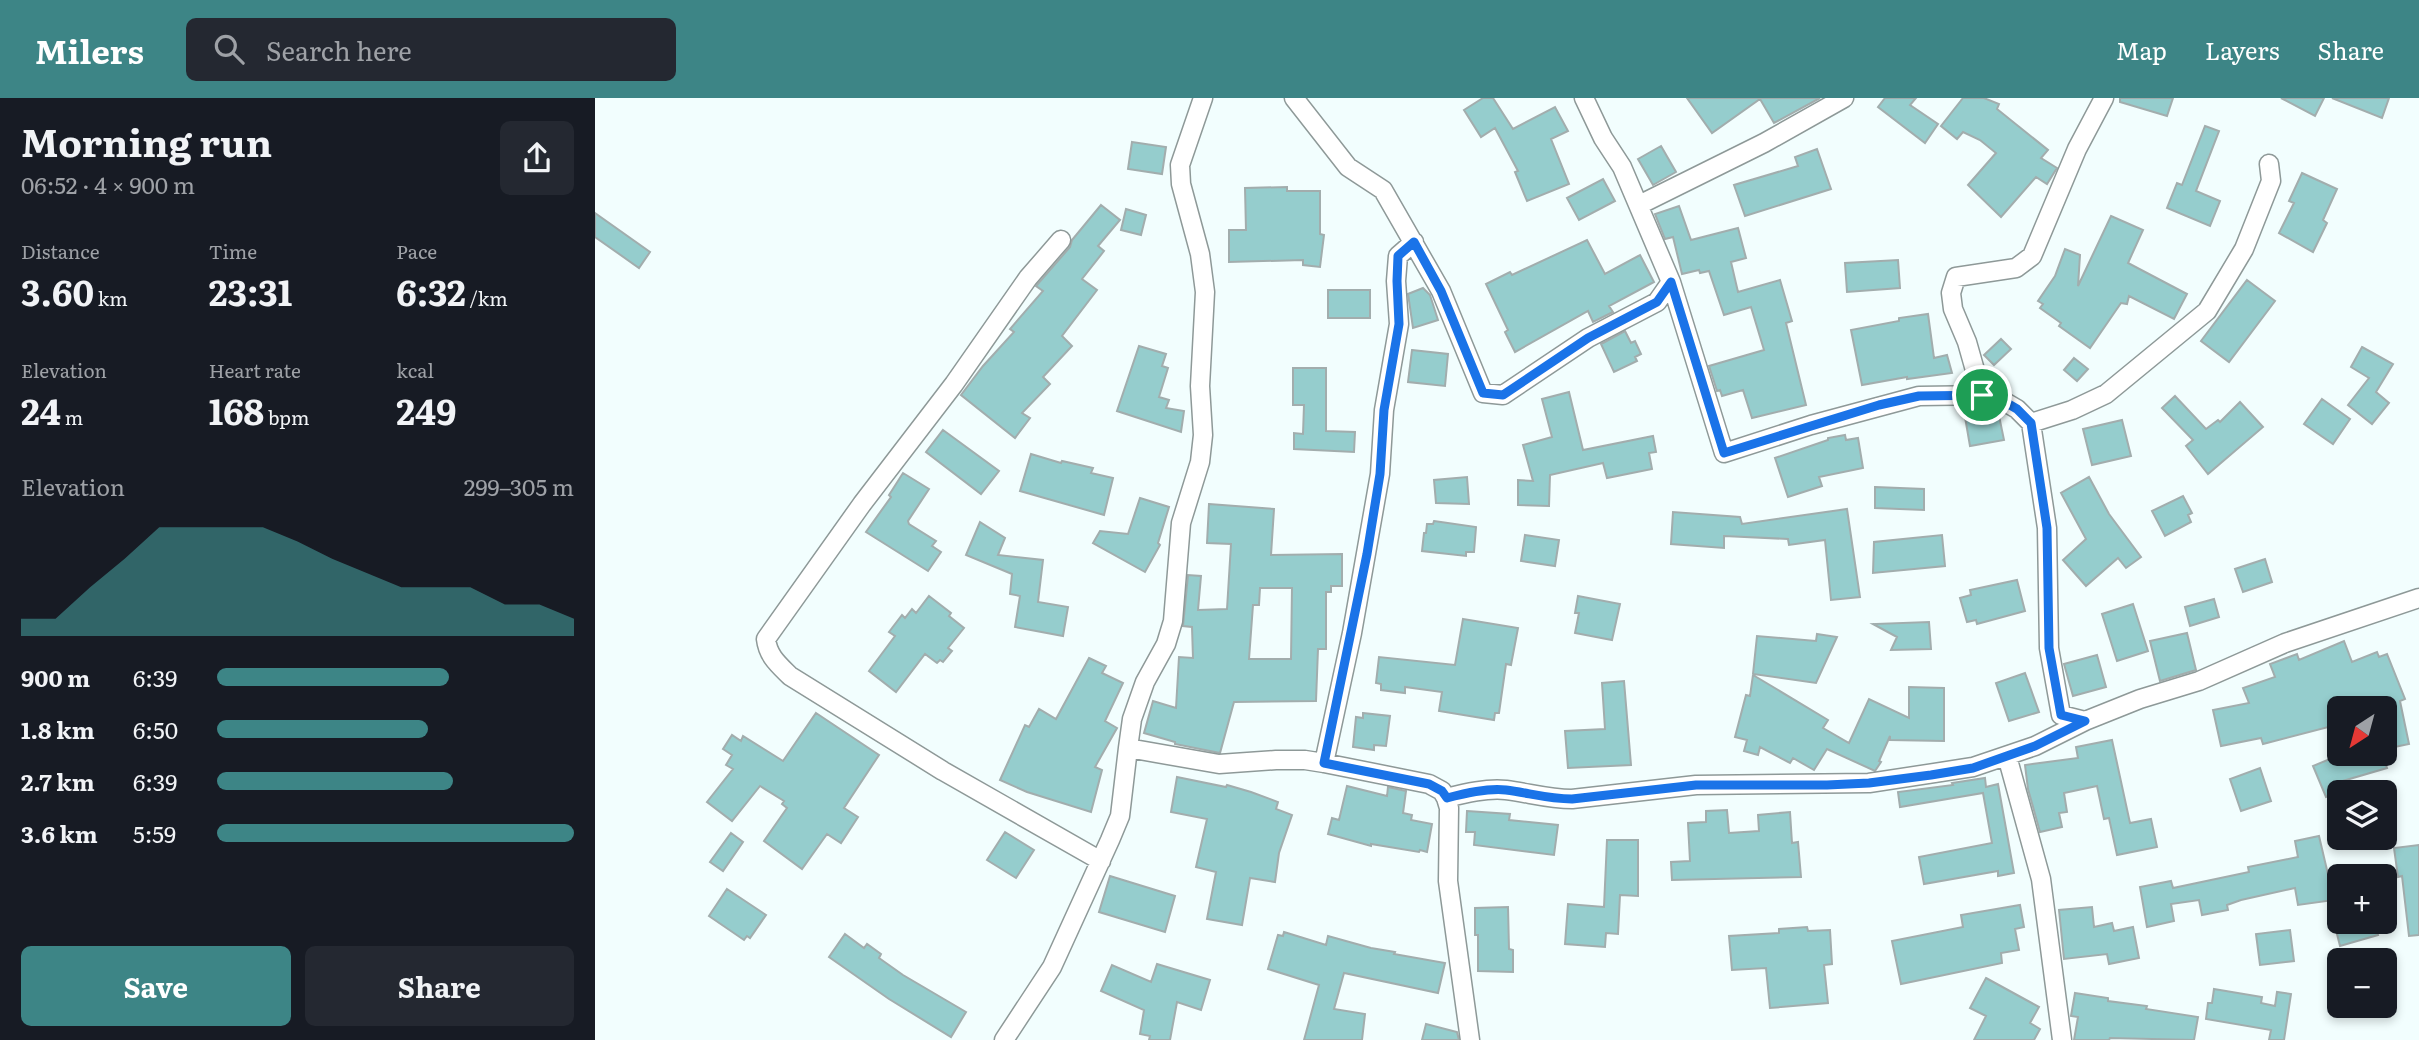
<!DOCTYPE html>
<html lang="en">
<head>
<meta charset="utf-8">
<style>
	:root { --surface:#171b24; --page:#242831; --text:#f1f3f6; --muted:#9ea1a6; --accent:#3d8586 }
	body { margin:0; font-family:Literata,serif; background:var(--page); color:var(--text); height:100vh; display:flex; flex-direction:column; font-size:26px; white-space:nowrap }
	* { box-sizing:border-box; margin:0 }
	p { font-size:23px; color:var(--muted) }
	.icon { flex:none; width:38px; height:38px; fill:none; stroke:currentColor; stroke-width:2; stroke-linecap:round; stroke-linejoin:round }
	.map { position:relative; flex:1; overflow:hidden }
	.panel { display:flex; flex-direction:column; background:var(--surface); width:595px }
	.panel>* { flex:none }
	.needle { width:46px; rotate:216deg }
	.controls { position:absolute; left:1732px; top:598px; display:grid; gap:14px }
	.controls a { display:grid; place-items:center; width:70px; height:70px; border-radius:10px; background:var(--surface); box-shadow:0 4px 10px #0003; font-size:35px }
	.pin { position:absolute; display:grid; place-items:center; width:60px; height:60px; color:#fff; margin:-30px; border:4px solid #fff; border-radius:50%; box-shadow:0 2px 7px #0007 }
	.round { display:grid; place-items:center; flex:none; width:74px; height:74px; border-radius:10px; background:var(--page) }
	.summary { display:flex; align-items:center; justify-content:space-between; height:119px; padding:0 21px }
	h1 { font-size:38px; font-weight:700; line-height:52px }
	.figures { display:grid; grid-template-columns:repeat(3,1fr); gap:10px; height:119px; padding:7px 21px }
	.figures div { display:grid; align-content:center }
	.figures b { font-size:35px; font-weight:700 }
	.figures small { font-size:19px; font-weight:400 }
	.figures p { font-size:19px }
	.chart { height:196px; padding:14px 21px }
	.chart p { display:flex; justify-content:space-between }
	.chart svg { width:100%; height:126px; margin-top:7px; fill:var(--accent); opacity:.7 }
	.cta { display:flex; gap:14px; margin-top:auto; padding:14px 21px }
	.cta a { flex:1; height:80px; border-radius:10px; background:var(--accent); color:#fff; font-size:28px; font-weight:700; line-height:80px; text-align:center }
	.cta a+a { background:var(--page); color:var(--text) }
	ul { padding:0 21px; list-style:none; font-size:23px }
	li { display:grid; grid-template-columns:112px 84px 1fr; align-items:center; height:52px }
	li i { height:18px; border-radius:9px; background:var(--accent) }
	header { display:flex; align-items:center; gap:42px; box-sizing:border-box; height:98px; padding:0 35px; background:var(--accent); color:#fff }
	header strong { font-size:33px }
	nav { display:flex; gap:38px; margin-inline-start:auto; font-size:24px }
	.search { width:490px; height:63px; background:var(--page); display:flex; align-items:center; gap:18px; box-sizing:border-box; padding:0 24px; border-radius:10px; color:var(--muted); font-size:26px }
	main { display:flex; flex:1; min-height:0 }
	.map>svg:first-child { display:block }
	.building { fill:#95cdcd; stroke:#a2adad; stroke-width:2; fill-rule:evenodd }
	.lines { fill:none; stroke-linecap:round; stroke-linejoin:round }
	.street-casing { stroke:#8e9998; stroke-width:21 }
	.street { stroke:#fff; stroke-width:18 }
	.route-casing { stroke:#fff; stroke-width:14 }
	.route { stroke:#1a73e8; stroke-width:9 }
</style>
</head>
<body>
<header>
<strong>Milers</strong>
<div class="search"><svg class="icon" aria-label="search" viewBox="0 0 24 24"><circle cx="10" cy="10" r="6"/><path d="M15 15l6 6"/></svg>Search here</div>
<nav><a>Map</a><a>Layers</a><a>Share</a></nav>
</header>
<main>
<section class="panel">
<div class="summary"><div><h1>Morning run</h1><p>06:52 · 4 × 900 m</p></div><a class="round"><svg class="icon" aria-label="share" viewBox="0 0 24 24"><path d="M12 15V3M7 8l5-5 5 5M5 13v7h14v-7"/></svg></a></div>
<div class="figures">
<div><p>Distance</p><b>3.60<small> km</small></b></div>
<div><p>Time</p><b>23:31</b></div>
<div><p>Pace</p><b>6:32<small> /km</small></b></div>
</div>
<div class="figures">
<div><p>Elevation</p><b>24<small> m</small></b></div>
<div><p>Heart rate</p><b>168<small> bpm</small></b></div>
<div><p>kcal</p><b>249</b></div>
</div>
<div class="chart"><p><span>Elevation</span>299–305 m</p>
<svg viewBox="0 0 160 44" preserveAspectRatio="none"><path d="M0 44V38L10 38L20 27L30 17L40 6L50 6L60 6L70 6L80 11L90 17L100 22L110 27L120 27L130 27L140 33L150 33L160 38V44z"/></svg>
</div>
<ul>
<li><b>900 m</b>6:39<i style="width:65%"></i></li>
<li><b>1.8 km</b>6:50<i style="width:59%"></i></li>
<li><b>2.7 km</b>6:39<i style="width:66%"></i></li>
<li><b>3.6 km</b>5:59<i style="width:100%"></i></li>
</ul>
<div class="cta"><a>Save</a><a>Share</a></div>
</section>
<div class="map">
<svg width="1824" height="942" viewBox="0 0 1824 942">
	<rect width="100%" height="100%" fill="#f2fefe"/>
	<path class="building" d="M 888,0 L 898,0 L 918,31 L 960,9 L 973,33 L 956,41 L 974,86 L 932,103 L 920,74 L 923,73 L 900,30 L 886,39 L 869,12 Z
		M 1092,0 L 1225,0 L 1179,25 L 1165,1 L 1117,35 Z
		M 1290,0 L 1321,0 L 1315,7 L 1343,26 L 1330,45 L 1283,9 Z
		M 1368,0 L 1389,0 L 1404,6 L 1402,11 L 1453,52 L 1446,60 L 1462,70 L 1452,86 L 1441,79 L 1406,119 L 1373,87 L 1401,55 L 1385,42 L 1368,34 L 1362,41 L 1346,28 Z
		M 1525,0 L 1578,0 L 1572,18 L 1525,4 Z
		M 1686,0 L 1729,0 L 1720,18 Z
		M 1737,0 L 1794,0 L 1787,20 Z
		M 1610,28 L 1624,33 L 1601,93 L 1625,103 L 1615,128 L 1572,110 L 1582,85 L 1587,87 Z
		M 537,44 L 571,49 L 567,76 L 533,71 Z
		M 1066,48 L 1081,74 L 1058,87 L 1043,61 Z
		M 1222,51 L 1236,91 L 1150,118 L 1139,87 L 1203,68 L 1200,59 Z
		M 1707,75 L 1742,91 L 1728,122 L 1732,125 L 1718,154 L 1684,135 L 1699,105 L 1694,103 Z
		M 1008,81 L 1020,103 L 984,122 L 972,100 Z
		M 692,89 L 692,93 L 725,93 L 725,136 L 729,137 L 725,169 L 708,167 L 708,162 L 634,164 L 634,132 L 651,132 L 650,90 Z
		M 506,107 L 525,122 L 503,148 L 509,153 L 487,181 L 502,192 L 467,238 L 477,248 L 448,279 L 455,286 L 427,315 L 435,320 L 420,340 L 366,297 L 388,268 L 419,234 L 415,231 L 448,193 L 441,188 L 475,149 L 477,142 Z
		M 1084,108 L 1096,142 L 1143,130 L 1151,160 L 1136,164 L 1143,194 L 1185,182 L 1197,223 L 1191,225 L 1211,307 L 1157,320 L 1148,292 L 1127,298 L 1125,292 L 1122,293 L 1114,268 L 1169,252 L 1156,209 L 1129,217 L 1114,173 L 1105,175 L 1104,172 L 1087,176 L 1078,139 L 1070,141 L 1060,116 Z
		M 531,111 L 551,117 L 546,137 L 526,132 Z
		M 0,115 L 55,154 L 44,170 L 0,139 Z
		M 1516,118 L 1548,132 L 1533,165 L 1592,196 L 1579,221 L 1534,198 L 1532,206 L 1526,205 L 1495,250 L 1464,228 L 1466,225 L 1445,210 L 1448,206 L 1443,203 L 1460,178 L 1470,151 L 1485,157 L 1483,188 Z
		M 992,142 L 1010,176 L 1045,157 L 1059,184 L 1014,208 L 1018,214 L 998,224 L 993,213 L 920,254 L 910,234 L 913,232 L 891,186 L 915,174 L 917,177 Z
		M 1303,162 L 1305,190 L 1252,194 L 1250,165 Z
		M 1652,182 L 1680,203 L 1634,264 L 1606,243 Z
		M 828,190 L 835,197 L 843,222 L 818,230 L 813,196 Z
		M 733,192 L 775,192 L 775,220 L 733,220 Z
		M 1333,216 L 1339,260 L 1352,257 L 1357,275 L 1312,281 L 1312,279 L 1267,287 L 1256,232 L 1304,223 L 1304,220 Z
		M 1030,233 L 1036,245 L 1040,243 L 1046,256 L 1040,259 L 1042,263 L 1019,274 L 1006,246 Z
		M 1406,241 L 1416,251 L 1399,267 L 1389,257 Z
		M 544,248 L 571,256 L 567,268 L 573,270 L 564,299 L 574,302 L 571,310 L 589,313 L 586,334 L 522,313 Z
		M 1767,249 L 1798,266 L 1781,294 L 1794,305 L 1777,326 L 1753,307 L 1774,280 L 1756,269 Z
		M 817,252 L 853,256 L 850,288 L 813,284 Z
		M 1479,260 L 1493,271 L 1482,283 L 1469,272 Z
		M 698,270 L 731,270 L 731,333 L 760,334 L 759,354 L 699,351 L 699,335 L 708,336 L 709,307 L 698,307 Z
		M 974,294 L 988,352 L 1058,338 L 1061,354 L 1054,355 L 1057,371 L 1012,380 L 1008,365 L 955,377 L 954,408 L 923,407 L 923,382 L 938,383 L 928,347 L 957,339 L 947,301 Z
		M 1580,298 L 1611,331 L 1623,322 L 1625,324 L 1645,304 L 1668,329 L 1613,376 L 1591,348 L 1598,342 L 1567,310 Z
		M 1727,301 L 1755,321 L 1738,346 L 1709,326 Z
		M 1403,313 L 1409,342 L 1375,348 L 1370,319 Z
		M 1527,322 L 1536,358 L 1497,367 L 1488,331 Z
		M 348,332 L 404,373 L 386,396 L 331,354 Z
		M 1250,337 L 1251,342 L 1263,340 L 1268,370 L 1224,379 L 1227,388 L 1193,399 L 1180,360 L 1233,342 L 1233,340 Z
		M 436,356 L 466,365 L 467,363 L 498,370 L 496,375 L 518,380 L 509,417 L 425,393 Z
		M 308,375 L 334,391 L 313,423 L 314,426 L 341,443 L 337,448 L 346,454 L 333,473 L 271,434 L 296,399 L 294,397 Z
		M 872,379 L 874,406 L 841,405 L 839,382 Z
		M 1494,379 L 1514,416 L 1546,459 L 1531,470 L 1523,460 L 1491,488 L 1468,462 L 1491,441 L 1466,395 Z
		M 1280,389 L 1329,391 L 1329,412 L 1280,410 Z
		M 1588,398 L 1597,415 L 1593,417 L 1596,424 L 1570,438 L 1557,413 Z
		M 545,400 L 574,409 L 563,445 L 565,447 L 550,474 L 498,445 L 505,433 L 533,436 Z
		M 614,406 L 679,411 L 676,457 L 747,456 L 747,488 L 736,488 L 736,494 L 731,494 L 731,551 L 723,551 L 721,603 L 639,604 L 625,655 L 580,646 L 580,644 L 549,635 L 558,603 L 581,610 L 584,559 L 598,560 L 597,529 L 588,528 L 593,477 L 606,478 L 603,512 L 632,511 L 636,446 L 612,445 ZM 665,490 L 697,490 L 696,561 L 654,561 L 658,507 L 664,507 Z
		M 1252,411 L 1265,499 L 1236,502 L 1230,442 L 1194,447 L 1193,441 L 1129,438 L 1129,450 L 1076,446 L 1078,414 L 1145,419 L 1147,426 Z
		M 839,423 L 881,429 L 879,454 L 871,454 L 871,458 L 827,453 L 829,435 L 831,435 L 832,426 L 838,426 Z
		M 385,424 L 410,440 L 403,457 L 448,462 L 443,504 L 473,509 L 468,538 L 420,529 L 425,498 L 415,496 L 417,476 L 371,457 Z
		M 930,437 L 964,442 L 960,468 L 926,463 Z
		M 1347,437 L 1350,468 L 1278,475 L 1279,444 Z
		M 1670,461 L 1677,484 L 1648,494 L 1640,471 Z
		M 1422,482 L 1430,513 L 1382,526 L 1381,522 L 1372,524 L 1365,500 L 1376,497 L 1375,492 Z
		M 334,498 L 356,515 L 354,518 L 369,530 L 353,550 L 357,553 L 348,564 L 345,562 L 342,565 L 330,556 L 301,594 L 274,573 L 300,538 L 294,534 L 307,517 L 310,520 L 317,511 L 321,515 Z
		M 983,498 L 1025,506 L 1017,542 L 980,535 L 984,515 L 980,515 Z
		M 1619,501 L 1624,519 L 1595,528 L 1590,509 Z
		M 1538,506 L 1553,553 L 1522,563 L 1507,516 Z
		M 868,521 L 923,530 L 916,567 L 911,566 L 904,615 L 900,615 L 899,622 L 844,613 L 847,594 L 810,589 L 810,595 L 786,592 L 786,586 L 781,585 L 784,559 L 860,567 Z
		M 1334,524 L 1336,551 L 1296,552 L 1302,539 L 1278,526 Z
		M 1592,535 L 1601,572 L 1565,583 L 1555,543 Z
		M 1222,536 L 1242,539 L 1221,585 L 1158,576 L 1162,538 L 1221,543 Z
		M 1749,543 L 1757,564 L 1782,554 L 1784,559 L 1792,556 L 1810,601 L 1805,603 L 1814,646 L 1790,651 L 1790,611 L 1783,611 L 1781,606 L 1769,611 L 1745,611 L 1745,626 L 1668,646 L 1666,640 L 1626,648 L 1618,612 L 1654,605 L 1648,590 L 1680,579 L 1675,566 L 1702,556 L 1704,562 Z
		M 1502,557 L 1511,589 L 1478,598 L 1469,566 Z
		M 494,560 L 511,568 L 507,575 L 528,585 L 510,623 L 522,630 L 500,669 L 507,672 L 496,714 L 432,694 L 405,682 L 430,627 L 434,629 L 444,611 L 461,621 Z
		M 1430,575 L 1444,614 L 1414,623 L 1401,585 Z
		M 1158,577 L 1233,622 L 1228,630 L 1254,645 L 1274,601 L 1314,620 L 1314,589 L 1349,590 L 1349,643 L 1295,642 L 1295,638 L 1284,663 L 1286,664 L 1280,673 L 1232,651 L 1219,672 L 1198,660 L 1195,665 L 1165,649 L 1163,657 L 1149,653 L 1152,642 L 1140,639 L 1151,597 L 1155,598 Z
		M 1029,583 L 1036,667 L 973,670 L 970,633 L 1010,631 L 1007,585 Z
		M 221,615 L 284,657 L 249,710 L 263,719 L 246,745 L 232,736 L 207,771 L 169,743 L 192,710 L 187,706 L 189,703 L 165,688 L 137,723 L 112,704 L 138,671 L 131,667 L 137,657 L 128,651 L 137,637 L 146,643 L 148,638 L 188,663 Z
		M 768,615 L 795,618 L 791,648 L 779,647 L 779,652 L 758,649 L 761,619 L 768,620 Z
		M 1517,642 L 1535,725 L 1556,721 L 1562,749 L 1522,757 L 1514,720 L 1509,721 L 1502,688 L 1469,695 L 1472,714 L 1464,715 L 1467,729 L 1445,734 L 1433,691 L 1430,667 L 1483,660 L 1481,649 Z
		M 1747,656 L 1787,656 L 1792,670 L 1741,685 L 1745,694 L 1731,699 L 1718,668 Z
		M 1665,670 L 1676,703 L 1646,713 L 1635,681 Z
		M 582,679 L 631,689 L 632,687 L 656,694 L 683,704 L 681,711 L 697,717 L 684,755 L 680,784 L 655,780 L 647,827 L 612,821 L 621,774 L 601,769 L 612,721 L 576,714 Z
		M 1390,680 L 1391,689 L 1403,686 L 1419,775 L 1403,778 L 1403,773 L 1329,786 L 1324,759 L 1397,745 L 1388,695 L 1305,709 L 1303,694 L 1358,687 L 1357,685 Z
		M 752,688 L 792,698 L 793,689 L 811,693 L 808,715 L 817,717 L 816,722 L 837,726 L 832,754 L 825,752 L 824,754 L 776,746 L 776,748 L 733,736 L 737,720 L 744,722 Z
		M 1132,712 L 1134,735 L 1164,733 L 1163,717 L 1195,714 L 1197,745 L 1203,744 L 1206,779 L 1077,782 L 1076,764 L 1095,763 L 1093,725 L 1111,724 L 1111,713 Z
		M 872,713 L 915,716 L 914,722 L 963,727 L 959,757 L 879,747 L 880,734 L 871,734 Z
		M 410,734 L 439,752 L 421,780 L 392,762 Z
		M 136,735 L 148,744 L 128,773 L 115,764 Z
		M 1724,738 L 1739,802 L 1703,807 L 1700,790 L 1646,802 L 1632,807 L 1633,812 L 1607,817 L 1604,802 L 1576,806 L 1579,823 L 1552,829 L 1545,789 L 1576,783 L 1578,790 L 1654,774 L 1653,769 L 1703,759 L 1700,743 Z
		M 1012,742 L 1043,742 L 1043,798 L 1025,797 L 1023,836 L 1011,835 L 1010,849 L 970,846 L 973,806 L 1009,809 Z
		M 1824,747 L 1824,837 L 1814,838 L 1807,778 L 1803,779 L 1799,750 Z
		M 515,778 L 580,798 L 570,834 L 504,814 Z
		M 132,791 L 171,817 L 155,840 L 152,838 L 149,842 L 114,818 Z
		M 1425,807 L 1429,829 L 1420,831 L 1424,852 L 1406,855 L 1407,865 L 1306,886 L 1297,843 L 1368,829 L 1366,817 Z
		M 913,809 L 914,851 L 918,852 L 918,874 L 883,873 L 883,837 L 880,837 L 880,810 Z
		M 1497,809 L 1499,829 L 1517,825 L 1519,833 L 1538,829 L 1544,860 L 1514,866 L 1512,856 L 1469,861 L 1464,812 Z
		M 1739,824 L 1779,824 L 1783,837 L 1745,848 Z
		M 1212,829 L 1213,833 L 1235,832 L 1237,866 L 1229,867 L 1233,905 L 1175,910 L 1171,870 L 1137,872 L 1134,838 L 1184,835 L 1184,831 Z
		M 1695,832 L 1699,863 L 1665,867 L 1661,836 Z
		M 689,834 L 731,847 L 733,838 L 776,850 L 800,854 L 799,856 L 850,865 L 843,895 L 749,875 L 739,911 L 770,916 L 767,942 L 709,942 L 724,887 L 673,871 L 683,837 L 688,838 Z
		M 250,836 L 269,850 L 272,846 L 286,856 L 284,860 L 308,877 L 371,914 L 356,939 L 294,901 L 234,859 Z
		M 562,866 L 615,882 L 606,912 L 582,904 L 575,942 L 554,942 L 555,938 L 545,936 L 549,912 L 506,893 L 517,867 L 556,884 Z
		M 1391,880 L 1444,909 L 1435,925 L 1445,931 L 1439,942 L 1379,942 L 1391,918 L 1375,910 Z
		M 1619,891 L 1667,899 L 1666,905 L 1680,908 L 1682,894 L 1696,896 L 1689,942 L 1674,942 L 1676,932 L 1611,921 L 1613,905 L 1617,905 Z
		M 1480,895 L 1513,900 L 1513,903 L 1552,908 L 1551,911 L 1603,919 L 1599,942 L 1515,940 L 1514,942 L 1479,942 L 1483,919 L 1476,918 Z
		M 831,926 L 862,934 L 864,942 L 827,942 Z"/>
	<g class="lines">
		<defs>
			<path id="street" d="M 608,0 L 585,67 L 586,86 L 605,156 L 610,194 L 605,288 L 608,337 L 605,364 L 586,425 L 578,523 L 571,546 L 550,584 L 537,621 L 533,650 L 624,666 L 681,662 L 710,662 L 729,665 L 834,686 L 847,693 L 851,700 L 854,710 L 853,783 L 875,942
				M 699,0 L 753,69 L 788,92 L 846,193 L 888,295 L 908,297 L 993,240 L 1062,204 L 1076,184
				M 989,0 L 1008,40 L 1027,69 L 1076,184 L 1129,355 L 1216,327 L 1324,298 L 1398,297 L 1422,311 L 1436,325 L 1452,430 L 1454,550 L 1466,617 L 1490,623
				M 1044,107 L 1169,45 L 1249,0
				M 466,142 L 433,180 L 359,286 L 267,406 L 171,541 C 173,558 183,566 195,578 L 348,673 L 506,763
				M 1387,297 L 1372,244 L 1358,211 L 1356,195 L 1361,179 L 1421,170 L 1437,158 L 1482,51 L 1509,0
				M 1436,325 L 1477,312 L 1511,296 L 1612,213 L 1649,151 L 1676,83 L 1674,66
				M 1412,658 L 1446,781 L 1467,942
				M 729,665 L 757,535 L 785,376 L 789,312 L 804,226 L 801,183 L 803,158 L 819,144
				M 851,700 C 871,695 892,690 911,692 C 934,695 954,701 977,701 L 1101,687 L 1274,685 L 1378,669 L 1440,648 L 1490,623 L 1545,601 L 1604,583 L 1690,545 L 1824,500
				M 409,942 L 457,869 L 515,742 L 525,718 L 533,650"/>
		</defs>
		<use href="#street" class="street-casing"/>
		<use href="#street" class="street"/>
	</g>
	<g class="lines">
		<defs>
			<path id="route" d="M 819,144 L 846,193 L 888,295 L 908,297 L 993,240 L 1062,204 L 1076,184 L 1129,355 L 1284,307 L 1324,298 L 1398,297 L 1422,311 L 1436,325 L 1452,430 L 1454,550 L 1466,617 L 1490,623 L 1440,648 L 1378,670 L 1336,677 L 1274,685 L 1232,687 L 1101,687 L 977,701 C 954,701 934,695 911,692 C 892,690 871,695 852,700 L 847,693 L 834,686 L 729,665 L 772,456 L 785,376 L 789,312 L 804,226 L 802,183 L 803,158 Z"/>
		</defs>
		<use href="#route" class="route-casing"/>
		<use href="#route" class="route"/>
	</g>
</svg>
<div class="controls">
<a><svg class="needle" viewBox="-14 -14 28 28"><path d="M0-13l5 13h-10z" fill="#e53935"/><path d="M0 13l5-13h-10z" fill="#9ea1a6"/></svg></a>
<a><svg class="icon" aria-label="layers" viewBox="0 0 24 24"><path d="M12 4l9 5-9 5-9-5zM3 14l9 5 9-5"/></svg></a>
<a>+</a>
<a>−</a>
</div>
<div class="pin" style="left:1387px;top:297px;background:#1e9e55"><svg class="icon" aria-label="arrive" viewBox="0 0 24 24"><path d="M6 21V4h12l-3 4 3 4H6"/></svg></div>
</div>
</main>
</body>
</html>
